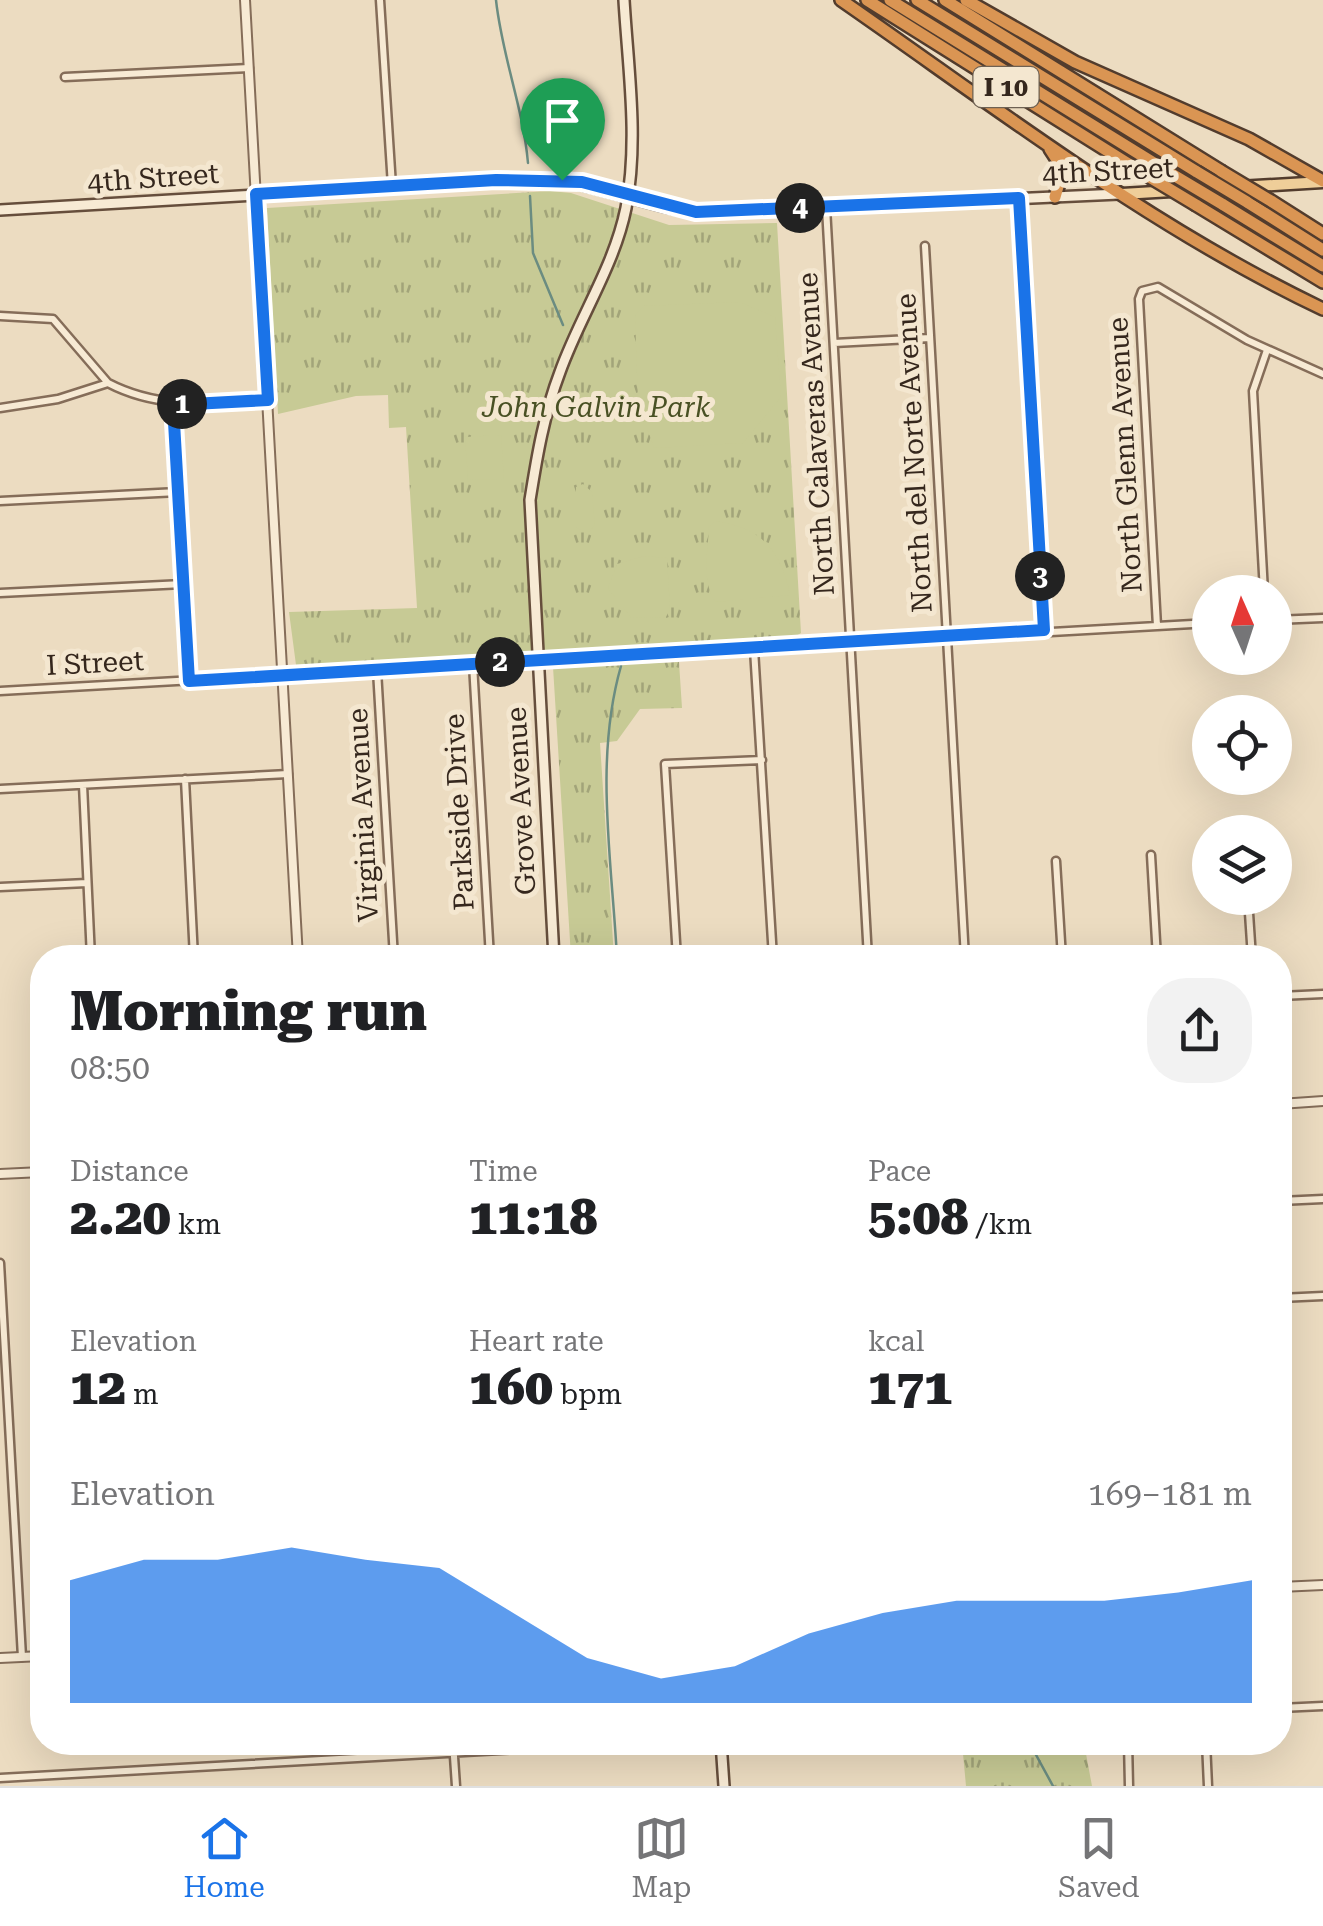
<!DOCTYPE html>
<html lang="en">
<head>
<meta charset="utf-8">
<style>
	:root { --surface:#fff; --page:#f2f2f2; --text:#202124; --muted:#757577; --line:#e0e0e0; --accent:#1a73e8 }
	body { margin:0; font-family:"Roboto Serif",serif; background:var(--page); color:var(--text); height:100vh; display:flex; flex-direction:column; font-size:38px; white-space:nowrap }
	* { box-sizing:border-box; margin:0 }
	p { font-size:32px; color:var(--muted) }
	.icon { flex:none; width:55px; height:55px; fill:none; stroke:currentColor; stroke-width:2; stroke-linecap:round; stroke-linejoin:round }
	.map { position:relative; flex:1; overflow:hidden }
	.drawer { position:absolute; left:30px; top:945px; width:1262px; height:810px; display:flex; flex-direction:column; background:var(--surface); border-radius:40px; box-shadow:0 10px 40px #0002 }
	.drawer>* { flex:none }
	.needle { width:65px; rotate:357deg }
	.buttons { position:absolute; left:1192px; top:575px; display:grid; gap:20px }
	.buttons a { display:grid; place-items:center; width:100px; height:100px; border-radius:50%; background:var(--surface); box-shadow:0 10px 40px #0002; font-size:50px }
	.pin { position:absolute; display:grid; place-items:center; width:85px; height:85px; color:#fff; margin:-102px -42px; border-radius:50% 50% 50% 0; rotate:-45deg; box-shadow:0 0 10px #0007 }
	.pin .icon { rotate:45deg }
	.km { position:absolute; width:50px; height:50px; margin:-25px; border-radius:50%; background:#222; color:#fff; font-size:28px; line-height:50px; text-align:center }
	.round { display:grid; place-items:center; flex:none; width:105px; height:105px; border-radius:40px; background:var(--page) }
	.overview { display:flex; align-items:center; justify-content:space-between; height:170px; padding:0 40px }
	h1 { font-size:55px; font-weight:800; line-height:75px }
	.stats { display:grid; grid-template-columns:repeat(3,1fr); gap:15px; height:170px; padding:10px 40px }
	.stats div { display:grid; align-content:center }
	.stats b { font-size:50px; font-weight:800 }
	.stats small { font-size:28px; font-weight:400 }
	.stats p { font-size:28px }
	.chart { height:280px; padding:20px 40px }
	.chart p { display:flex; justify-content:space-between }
	.chart svg { width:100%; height:180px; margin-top:10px; fill:var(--accent); opacity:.7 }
	.tab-bar { display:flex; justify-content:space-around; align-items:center; height:140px; border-top:2px solid var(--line); background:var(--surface); font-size:28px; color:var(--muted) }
	.tab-bar a { display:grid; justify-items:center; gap:5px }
	.tab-bar .on { color:var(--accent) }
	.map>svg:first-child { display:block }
	.grass { fill:url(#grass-tufts) }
	.pitch { fill:#c7ca95 }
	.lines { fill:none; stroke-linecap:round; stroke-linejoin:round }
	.stream { stroke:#6b8c81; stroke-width:2.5 }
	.minor-casing { stroke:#856d59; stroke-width:11 }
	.tertiary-casing { stroke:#856d59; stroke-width:12 }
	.secondary-casing { stroke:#664e3c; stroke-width:14 }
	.primary-casing { stroke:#523c2d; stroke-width:15 }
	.motorway-casing { stroke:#523c2d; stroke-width:16 }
	.minor { stroke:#f7ead4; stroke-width:6 }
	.tertiary { stroke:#f7ead4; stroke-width:8 }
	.secondary { stroke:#f7ead4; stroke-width:9 }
	.primary { stroke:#efce99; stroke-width:10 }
	.motorway { stroke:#da9553; stroke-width:11 }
	.motorway-bridge-casing { stroke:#523c2d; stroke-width:16; stroke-linecap:butt }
	.motorway-bridge { stroke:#da9553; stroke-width:11 }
	.route-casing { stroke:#fff; stroke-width:20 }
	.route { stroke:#1a73e8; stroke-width:12 }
	.labels { text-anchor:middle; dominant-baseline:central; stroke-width:10; stroke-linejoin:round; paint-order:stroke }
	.shield { fill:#f4e7d0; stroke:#6e6153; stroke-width:2.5 }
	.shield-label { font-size:25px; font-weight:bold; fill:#35271d }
	.street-label { font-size:28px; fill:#35271d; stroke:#f4e7d0 }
	.park-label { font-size:28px; font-style:italic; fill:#495124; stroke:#f4e7d0 }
</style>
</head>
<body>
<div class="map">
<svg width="1323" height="1786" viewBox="0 0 1323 1786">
	<defs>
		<pattern id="grass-tufts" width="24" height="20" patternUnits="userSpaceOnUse" patternTransform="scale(2.5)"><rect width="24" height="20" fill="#c7ca95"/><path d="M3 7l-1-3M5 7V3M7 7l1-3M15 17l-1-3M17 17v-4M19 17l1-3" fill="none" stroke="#a2a479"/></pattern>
	</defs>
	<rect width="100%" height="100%" fill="#ecdcc1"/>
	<path class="grass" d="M 550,191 L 571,193 L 669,225 L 777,223 L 801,633 L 793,638 L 296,665 L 289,612 L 417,608 L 406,427 L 389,428 L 388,395 L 356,396 L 278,414 L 267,208 Z
		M 679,662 L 682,708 L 640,709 L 617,741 L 600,743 L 614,957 L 571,957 L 553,667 Z
		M 962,1743 L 1084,1743 L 1092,1786 L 966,1786 Z"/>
	<path class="pitch" d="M 740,302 L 775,317 L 781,397 L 743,443 L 654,448 L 638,402 L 635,315 L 644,306 Z
		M 501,435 L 504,479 L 468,480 L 465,437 Z
		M 583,484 L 592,492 L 595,525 L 587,534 L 576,527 L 576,487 Z
		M 715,521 C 761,527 781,550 790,595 L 716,602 C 701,584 708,550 709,527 Z
		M 644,556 L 667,558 L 670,609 L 666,617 L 631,618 L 608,588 L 617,564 Z"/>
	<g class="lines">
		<path class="stream" d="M 496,0 C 502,56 523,107 528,163
			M 530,196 L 533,253 L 563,325
			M 617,958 C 612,861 594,760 621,666
			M 1029,1742 L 1053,1786"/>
		<defs>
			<path id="minor" d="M 380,0 L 392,186
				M 65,77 L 249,68
				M 1019,198 L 1044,631
				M 826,207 L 868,958
				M 925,246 L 965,958
				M 0,316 L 53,319 L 108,383
				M 834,343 L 930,338
				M 173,405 L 189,681
				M 0,408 L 58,399 L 108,383 C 160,410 210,403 268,400
				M 0,501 L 178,492
				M 1264,592 L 1253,391 L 1267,350
				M 0,593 L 183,584
				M 1275,620 L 1323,618
				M 1157,626 L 1139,299 L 1142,291 L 1158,287 L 1247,340 L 1323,374
				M 754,649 L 773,958
				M 473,664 L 490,958
				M 377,670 L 394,958
				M 0,691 L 1210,623
				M 185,779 L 194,958
				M 83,785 L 91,958
				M 0,789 L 288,774
				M 1151,855 L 1157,958
				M 1056,861 L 1062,958
				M 0,887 L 87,883
				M 1248,898 L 1252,958
				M 677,958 L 665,764 L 762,760
				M 1280,996 L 1323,994
				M 1280,1201 L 1323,1199
				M 0,1263 L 22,1657
				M 1280,1298 L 1323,1296
				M 1280,1708 L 1323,1706
				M 453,1742 L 456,1786
				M 1128,1742 L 1129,1786
				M 1206,1742 L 1208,1786
				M 0,1778 L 642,1742"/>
			<path id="tertiary" d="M 245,0 L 298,958
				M 1280,1104 L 1323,1101
				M 0,1174 L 42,1172
				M 1280,1587 L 1323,1585
				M 0,1658 L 42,1656"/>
			<path id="secondary" d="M 0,210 L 532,179 C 594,179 646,210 707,213 L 1119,194
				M 554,958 L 530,500 C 537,456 544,414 560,372 C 580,316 614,267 626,208 C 639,140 628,68 624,0
				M 721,1742 L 724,1786"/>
			<path id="primary" d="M 1122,194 L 1323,182"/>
			<path id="motorway" d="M 841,0 C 997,108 1150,227 1323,309
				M 867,0 L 1146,175
				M 890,0 L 1170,173
				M 917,0 L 1197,172
				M 945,0 L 1221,171
				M 966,0 L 1075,62 L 1249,139 L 1323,181
				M 1050,149 L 1063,169 L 1055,197
				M 1271,201 L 1323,234
				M 1247,202 L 1323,250
				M 1222,204 L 1323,266
				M 1196,205 L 1323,282"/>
		</defs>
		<use href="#minor" class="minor-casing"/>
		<use href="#tertiary" class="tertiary-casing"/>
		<use href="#secondary" class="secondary-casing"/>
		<use href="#primary" class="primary-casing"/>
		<use href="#motorway" class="motorway-casing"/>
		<use href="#minor" class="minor"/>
		<use href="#tertiary" class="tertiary"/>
		<use href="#secondary" class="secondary"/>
		<use href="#primary" class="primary"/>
		<use href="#motorway" class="motorway"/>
		<defs>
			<path id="motorway-bridge" d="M 1221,171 L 1271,201
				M 1197,172 L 1247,202
				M 1170,173 L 1222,204
				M 1146,175 L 1196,205"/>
		</defs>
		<use href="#motorway-bridge" class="motorway-bridge-casing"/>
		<use href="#motorway-bridge" class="motorway-bridge"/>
	</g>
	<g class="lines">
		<defs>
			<path id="route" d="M 496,180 L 582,182 L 696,212 L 1019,198 L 1044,630 L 189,681 L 173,405 L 268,400 L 256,194 Z"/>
		</defs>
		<use href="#route" class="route-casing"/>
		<use href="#route" class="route"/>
	</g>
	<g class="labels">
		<rect class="shield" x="973.5" y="67" width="65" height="40" rx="8"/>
		<g class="shield-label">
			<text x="1006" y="87">I 10</text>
		</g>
		<g class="street-label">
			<text transform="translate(1108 171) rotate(-3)">4th Street</text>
			<text transform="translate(153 178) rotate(-4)">4th Street</text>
			<text transform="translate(816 434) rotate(-93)">North Calaveras Avenue</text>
			<text transform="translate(914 453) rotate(-93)">North del Norte Avenue</text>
			<text transform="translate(1125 455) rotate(-93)">North Glenn Avenue</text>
			<text transform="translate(95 663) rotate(-3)">I Street</text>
			<text transform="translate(521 801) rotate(-93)">Grove Avenue</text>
			<text transform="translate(459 812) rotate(-93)">Parkside Drive</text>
			<text transform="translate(363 815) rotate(-93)">Virginia Avenue</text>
		</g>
		<g class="park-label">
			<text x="596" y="407">John Galvin Park</text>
		</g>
	</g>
</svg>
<div class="buttons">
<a><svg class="needle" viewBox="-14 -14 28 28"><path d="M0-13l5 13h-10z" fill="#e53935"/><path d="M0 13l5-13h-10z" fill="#757577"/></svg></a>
<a><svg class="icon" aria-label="locate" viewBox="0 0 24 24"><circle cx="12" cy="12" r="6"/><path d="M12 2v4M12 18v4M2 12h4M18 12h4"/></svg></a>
<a><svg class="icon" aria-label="layers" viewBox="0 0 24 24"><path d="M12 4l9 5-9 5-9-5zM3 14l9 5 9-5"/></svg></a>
</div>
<div class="pin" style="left:562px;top:180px;background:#1e9e55"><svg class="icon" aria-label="arrive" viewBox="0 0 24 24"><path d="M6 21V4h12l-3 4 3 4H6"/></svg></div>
<b class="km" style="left:182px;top:404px">1</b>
<b class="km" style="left:500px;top:662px">2</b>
<b class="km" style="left:1040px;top:576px">3</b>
<b class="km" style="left:800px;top:208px">4</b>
<section class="drawer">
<div class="overview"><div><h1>Morning run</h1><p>08:50</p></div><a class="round"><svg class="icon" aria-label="share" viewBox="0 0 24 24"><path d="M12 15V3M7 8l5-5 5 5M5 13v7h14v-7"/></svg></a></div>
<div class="stats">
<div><p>Distance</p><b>2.20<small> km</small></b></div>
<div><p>Time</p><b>11:18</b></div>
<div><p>Pace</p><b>5:08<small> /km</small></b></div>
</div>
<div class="stats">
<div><p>Elevation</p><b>12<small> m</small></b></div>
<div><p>Heart rate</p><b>160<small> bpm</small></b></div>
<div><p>kcal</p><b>171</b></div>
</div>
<div class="chart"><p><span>Elevation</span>169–181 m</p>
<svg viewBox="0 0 160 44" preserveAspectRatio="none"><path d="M0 44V14L10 9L20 9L30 6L40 9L50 11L60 22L70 33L80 38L90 35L100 27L110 22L120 19L130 19L140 19L150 17L160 14V44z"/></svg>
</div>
</section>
</div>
<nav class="tab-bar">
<a class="on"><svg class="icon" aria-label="home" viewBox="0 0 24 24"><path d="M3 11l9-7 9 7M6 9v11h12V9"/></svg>Home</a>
<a><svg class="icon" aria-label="map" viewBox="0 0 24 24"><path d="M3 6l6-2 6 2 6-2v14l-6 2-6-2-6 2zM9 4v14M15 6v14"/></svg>Map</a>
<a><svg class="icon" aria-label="saved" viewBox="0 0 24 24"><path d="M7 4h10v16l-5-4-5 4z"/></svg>Saved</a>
</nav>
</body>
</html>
